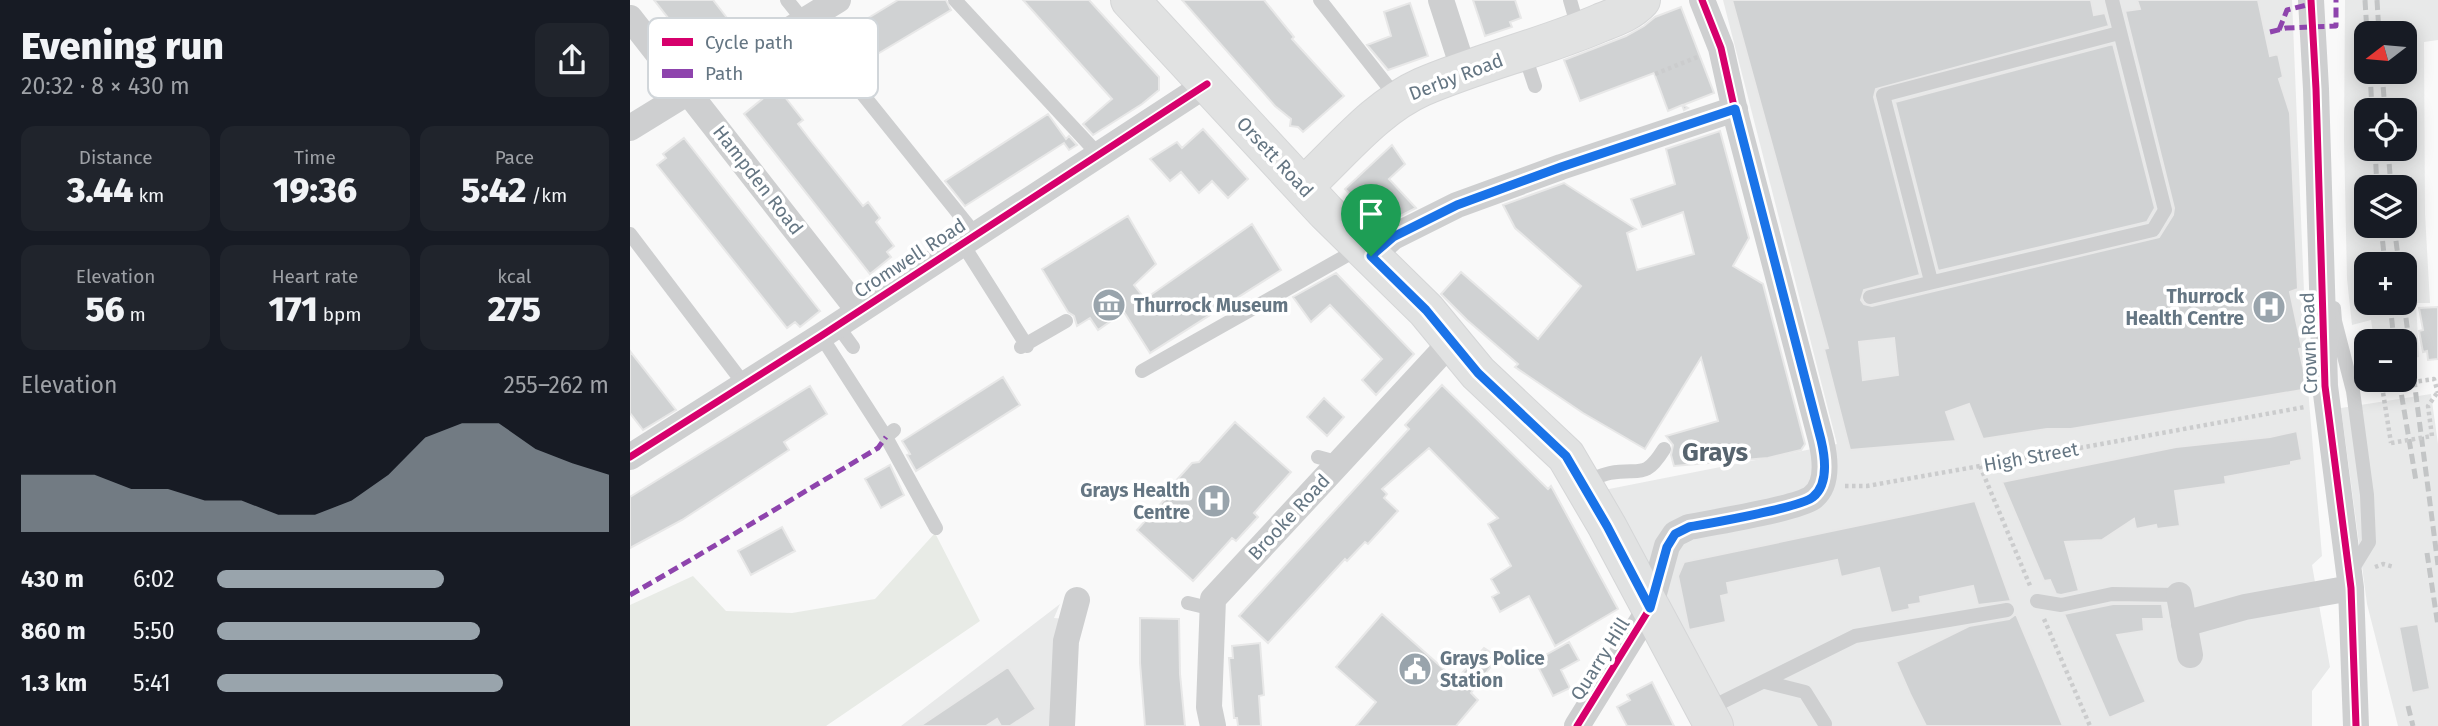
<!DOCTYPE html>
<html lang="en">
<head>
<meta charset="utf-8">
<style>
	:root { --surface:#171b24; --page:#20242c; --text:#f1f3f6; --muted:#9ea1a6; --accent:#99a4ac }
	body { margin:0; font-family:"Fira Sans",sans-serif; background:var(--page); color:var(--text); height:100vh; display:flex; flex-direction:column; font-size:26px; white-space:nowrap }
	* { box-sizing:border-box; margin:0 }
	p { font-size:23px; color:var(--muted) }
	.icon { flex:none; width:38px; height:38px; fill:none; stroke:currentColor; stroke-width:2; stroke-linecap:round; stroke-linejoin:round }
	.map { position:relative; flex:1; overflow:hidden }
	.drawer { display:flex; flex-direction:column; background:var(--surface); width:630px }
	.drawer>* { flex:none }
	.needle { width:46px; rotate:254deg }
	.controls { position:absolute; left:1724px; top:21px; display:grid; gap:14px }
	.controls a { display:grid; place-items:center; width:63px; height:63px; border-radius:14px; background:var(--surface); box-shadow:0 4px 18px #0003; font-size:35px }
	.pin { position:absolute; display:grid; place-items:center; width:60px; height:60px; color:#fff; margin:-72px -30px; border-radius:50% 50% 50% 0; rotate:-45deg; box-shadow:0 0 7px #0007 }
	.pin .icon { rotate:45deg }
	.round { display:grid; place-items:center; flex:none; width:74px; height:74px; border-radius:14px; background:var(--page) }
	.overview { display:flex; align-items:center; justify-content:space-between; height:119px; padding:0 21px }
	h1 { font-size:38px; font-weight:800; line-height:52px }
	.metrics { display:grid; grid-template-columns:repeat(3,1fr); gap:10px; height:119px; padding:7px 21px }
	.metrics div { display:grid; align-content:center; border-radius:14px; background:var(--page); text-align:center }
	.metrics b { font-size:35px; font-weight:800 }
	.metrics small { font-size:19px; font-weight:400 }
	.metrics p { font-size:19px }
	.chart { height:196px; padding:14px 21px }
	.chart p { display:flex; justify-content:space-between }
	.chart svg { width:100%; height:126px; margin-top:7px; fill:var(--accent); opacity:.7 }
	ul { padding:0 21px; list-style:none; font-size:23px }
	li { display:grid; grid-template-columns:112px 84px 1fr; align-items:center; height:52px }
	li i { height:18px; border-radius:9px; background:var(--accent) }
	main { display:flex; flex:1; min-height:0 }
	.map>svg:first-child { display:block }
	.built { fill:#e8e9e9; fill-rule:evenodd }
	.green { fill:#e8ebe6 }
	.building { fill:#d0d2d3; stroke:#e8e8e8; stroke-width:2; fill-rule:evenodd }
	.lines { fill:none; stroke-linecap:round; stroke-linejoin:round }
	.primary-casing { stroke:#d5d6d7; stroke-width:40 }
	.path { stroke:#cbcccd; stroke-width:4.5; stroke-dasharray:3.5 3.5; stroke-linecap:butt }
	.lane { stroke:#cecfd0; stroke-width:14 }
	.street { stroke:#cecfd0; stroke-width:26 }
	.primary { stroke:#e1e2e2; stroke-width:38 }
	.rail { stroke:#c3c5c6; stroke-width:5; stroke-dasharray:10 5; stroke-linecap:butt }
	.path-bridge { stroke:#cbcccd; stroke-width:4.5; stroke-dasharray:3.5 3.5; stroke-linecap:butt }
	.quiet { stroke:#8e44ad; stroke-width:5; stroke-dasharray:10 5; stroke-linecap:butt }
	.cycleway-casing { stroke:#fff; stroke-width:11 }
	.cycleway { stroke:#d6006c; stroke-width:7 }
	.route-casing { stroke:#fff; stroke-width:14 }
	.route { stroke:#1a73e8; stroke-width:9 }
	.labels { text-anchor:middle; dominant-baseline:central; stroke-width:7; stroke-linejoin:round; paint-order:stroke }
	.street-label { font-size:19px; fill:#657683; stroke:#fff }
	.poi-label { font-size:19px; font-weight:bold; fill:#657683; stroke:#fff; text-anchor:end }
	.district-label { font-size:26px; font-weight:bold; fill:#57646e; stroke:#fff }
	.key { fill:#fff; stroke:#d1d6da; stroke-width:2 }
	.key-label { font-size:19px; fill:#657683 }
</style>
</head>
<body>
<main>
<section class="drawer">
<div class="overview"><div><h1>Evening run</h1><p>20:32 · 8 × 430 m</p></div><a class="round"><svg class="icon" aria-label="share" viewBox="0 0 24 24"><path d="M12 15V3M7 8l5-5 5 5M5 13v7h14v-7"/></svg></a></div>
<div class="metrics">
<div><p>Distance</p><b>3.44<small> km</small></b></div>
<div><p>Time</p><b>19:36</b></div>
<div><p>Pace</p><b>5:42<small> /km</small></b></div>
</div>
<div class="metrics">
<div><p>Elevation</p><b>56<small> m</small></b></div>
<div><p>Heart rate</p><b>171<small> bpm</small></b></div>
<div><p>kcal</p><b>275</b></div>
</div>
<div class="chart"><p><span>Elevation</span>255–262 m</p>
<svg viewBox="0 0 160 44" preserveAspectRatio="none"><path d="M0 44V24L10 24L20 24L30 29L40 29L50 33L60 33L70 38L80 38L90 33L100 24L110 11L120 6L130 6L140 15L150 20L160 24V44z"/></svg>
</div>
<ul>
<li><b>430 m</b>6:02<i style="width:58%"></i></li>
<li><b>860 m</b>5:50<i style="width:67%"></i></li>
<li><b>1.3 km</b>5:41<i style="width:73%"></i></li>
</ul>
</section>
<div class="map">
<svg width="1808" height="726" viewBox="0 0 1808 726">
	<rect width="100%" height="100%" fill="#f9f9f9"/>
	<path class="built" d="M 1093,0 L 1662,0 L 1678,389 L 1692,556 L 1682,565 L 1700,667 L 1682,691 L 1682,726 L 1100,726 L 1044,619 L 1038,598 L 974,490 L 1207,444 Z
		M 1715,0 L 1808,0 L 1808,40 L 1794,42 L 1795,214 L 1800,303 L 1786,303 L 1789,357 L 1775,360 L 1774,341 L 1744,341 L 1741,320 L 1722,325 L 1717,279 L 1714,140 ZM 1736,33 L 1774,33 L 1774,72 L 1736,72 ZM 1736,110 L 1774,110 L 1774,149 L 1736,149 ZM 1736,187 L 1774,187 L 1774,226 L 1736,226 ZM 1774,264 L 1774,303 L 1736,303 L 1736,264 Z
		M 1801,394 L 1808,444 L 1808,726 L 1768,726 L 1737,604 L 1711,408 Z
		M 430,604 L 424,618 L 447,620 L 442,726 L 271,726 Z"/>
	<path class="green" d="M 305,533 L 350,621 L 196,726 L 0,726 L 0,605 L 63,576 L 96,611 L 162,613 L 245,599 Z"/>
	<path class="building" d="M 24,0 L 83,0 L 101,23 L 86,35 L 89,40 L 68,56 Z
		M 268,0 L 316,0 L 321,10 L 224,68 L 202,40 Z
		M 393,0 L 459,0 L 529,77 L 529,90 L 512,104 L 463,135 L 453,124 L 482,99 Z
		M 552,0 L 634,0 L 664,37 L 662,39 L 714,96 L 673,132 L 668,127 L 660,126 L 661,119 L 645,106 Z
		M 843,0 L 885,0 L 891,18 L 880,22 L 882,27 L 855,36 Z
		M 1102,0 L 1461,0 L 1464,15 L 1475,13 L 1479,26 L 1246,89 L 1244,97 L 1290,275 L 1234,290 L 1231,300 L 1234,304 L 1242,306 L 1529,237 L 1543,215 L 1544,208 L 1495,11 L 1510,9 L 1507,0 L 1628,0 L 1640,56 L 1648,54 L 1653,77 L 1649,79 L 1660,113 L 1668,289 L 1660,292 L 1672,348 L 1669,349 L 1678,389 L 1441,429 L 1417,429 L 1353,439 L 1339,404 L 1316,412 L 1326,441 L 1220,450 L 1194,349 L 1198,348 ZM 1264,338 L 1268,375 L 1233,380 L 1229,342 Z
		M 780,3 L 798,56 L 758,70 L 737,45 L 761,36 L 754,12 Z
		M 1051,7 L 1084,93 L 1053,105 L 1058,108 L 1054,110 L 1052,105 L 1038,111 L 1024,73 L 950,101 L 934,60 L 996,36 L 1014,26 L 1025,17 Z
		M 1483,44 L 1525,208 L 1517,222 L 1308,271 L 1265,102 Z
		M 147,87 L 173,120 L 168,124 L 181,141 L 233,206 L 238,202 L 250,218 L 246,222 L 264,246 L 257,252 L 261,257 L 240,274 L 114,114 Z
		M 418,114 L 436,139 L 439,136 L 447,145 L 439,150 L 434,143 L 335,206 L 315,181 Z
		M 573,129 L 618,179 L 598,198 L 582,181 L 569,193 L 551,172 L 540,181 L 520,159 L 547,142 L 552,148 Z
		M 1090,131 L 1119,238 L 1103,266 L 1133,284 L 1175,444 L 1171,450 L 1138,458 L 1044,466 L 1041,455 L 1043,445 L 1036,436 L 1088,421 L 1071,358 L 1015,449 L 953,413 L 885,367 L 888,364 L 837,320 L 811,294 L 831,272 L 908,339 L 951,286 L 885,228 L 873,205 L 934,183 L 1006,229 L 997,233 L 1007,270 L 1064,254 L 1053,212 L 1012,227 L 1001,199 L 1045,184 L 1036,149 Z
		M 54,138 L 190,311 L 170,327 L 165,322 L 157,328 L 27,165 L 36,158 L 33,154 Z
		M 762,145 L 775,164 L 759,179 L 786,208 L 751,226 L 715,189 Z
		M 498,216 L 526,264 L 504,285 L 515,299 L 622,224 L 651,270 L 520,353 L 494,312 L 468,330 L 460,318 L 447,326 L 444,316 L 438,312 L 412,269 Z
		M 706,273 L 784,354 L 746,395 L 732,380 L 752,359 L 700,305 L 681,322 L 663,297 Z
		M 1808,307 L 1808,359 L 1798,360 L 1797,351 L 1793,352 L 1789,331 L 1793,330 L 1789,308 Z
		M 0,351 L 46,410 L 13,430 L 0,413 Z
		M 373,377 L 390,405 L 286,471 L 277,455 L 280,454 L 272,441 Z
		M 812,385 L 918,489 L 921,486 L 988,609 L 925,646 L 899,596 L 870,612 L 862,597 L 869,593 L 861,579 L 881,566 L 858,524 L 868,518 L 799,448 L 752,489 L 757,494 L 754,498 L 768,511 L 738,544 L 735,542 L 717,561 L 715,559 L 638,643 L 609,616 L 779,429 L 775,425 Z
		M 180,386 L 197,414 L 154,442 L 159,450 L 52,520 L 0,548 L 0,497 Z
		M 694,398 L 714,417 L 697,436 L 677,417 Z
		M 605,422 L 661,472 L 624,513 L 628,517 L 606,541 L 602,538 L 563,581 L 507,530 L 544,489 L 544,483 L 562,463 L 569,462 Z
		M 1667,431 L 1672,460 L 1661,462 L 1661,465 L 1595,477 L 1596,484 L 1545,491 L 1550,526 L 1527,529 L 1526,525 L 1506,529 L 1504,519 L 1472,540 L 1435,542 L 1449,591 L 1431,595 L 1426,594 L 1420,580 L 1414,581 L 1372,482 L 1546,447 L 1640,437 Z
		M 260,465 L 274,495 L 251,508 L 235,479 Z
		M 1345,501 L 1381,601 L 1348,605 L 1343,586 L 1290,597 L 1291,603 L 1279,605 L 1280,609 L 1261,613 L 1249,568 L 1211,577 L 1207,560 L 1097,583 L 1099,594 L 1091,596 L 1096,622 L 1059,630 L 1048,576 L 1054,562 Z
		M 152,527 L 165,551 L 121,575 L 108,551 Z
		M 1483,604 L 1532,604 L 1534,619 L 1513,619 L 1514,631 L 1487,635 L 1516,702 L 1479,718 L 1434,614 Z
		M 752,614 L 826,680 L 854,648 L 868,657 L 841,693 L 848,700 L 826,726 L 726,726 L 746,702 L 706,667 Z
		M 1386,614 L 1433,726 L 1296,726 L 1280,694 L 1266,662 L 1339,626 L 1379,619 Z
		M 510,618 L 549,619 L 550,674 L 555,726 L 515,726 L 510,663 Z
		M 1788,624 L 1800,689 L 1782,693 L 1769,627 Z
		M 939,642 L 949,660 L 931,670 L 940,688 L 923,696 L 905,661 Z
		M 630,643 L 634,695 L 629,696 L 631,726 L 608,726 L 607,718 L 604,718 L 599,658 L 603,658 L 602,646 Z
		M 378,667 L 406,709 L 380,726 L 371,726 L 367,719 L 356,726 L 290,726 Z
		M 1022,682 L 1044,726 L 997,726 L 987,707 L 1000,700 L 997,695 Z"/>
	<g class="lines">
		<defs>
			<path id="primary" d="M 500,0 L 696,212 L 796,310 L 848,373 L 936,456 L 977,526 L 1084,726
				M 673,187 C 711,152 745,108 792,87 C 850,62 912,48 970,23 C 985,17 1000,12 1011,0"/>
		</defs>
		<use href="#primary" class="primary-casing"/>
		<path class="path" d="M 1025,74 L 1070,56
			M 1752,386 L 1761,443
			M 1740,388 L 1804,379 L 1808,393
			M 1802,436 L 1798,406 L 1807,393
			M 1350,466 L 1401,588
			M 1215,486 L 1237,486 L 1350,466 L 1675,407
			M 1745,567 L 1753,564 L 1764,567
			M 1414,619 L 1460,726"/>
		<path class="lane" d="M 157,0 L 345,234
			M 325,0 L 468,154
			M 690,0 L 767,98
			M 940,0 L 949,31
			M 894,53 L 905,86
			M 0,234 L 114,384
			M 332,243 L 397,346
			M 1301,281 L 1253,95 L 1489,33
			M 1240,297 L 1523,230 L 1535,210 L 1482,0
			M 1704,308 L 1705,321 L 1723,391 L 1737,495 L 1739,542 L 1720,573
			M 207,325 L 223,347
			M 191,336 L 256,437 L 264,430
			M 391,347 L 436,321
			M 512,371 L 730,248
			M 256,437 L 306,528
			M 688,457 L 710,463
			M 953,482 C 962,479 971,475 980,473 C 1010,467 1014,481 1034,449
			M 1407,601 L 1431,605 L 1482,594 L 1549,595
			M 558,603 L 583,609
			M 1135,682 L 1175,692 L 1195,724
			M 1076,710 L 1225,636 L 1377,610"/>
		<path class="street" d="M 811,0 L 834,71
			M 1681,0 L 1686,89 L 1695,386 L 1721,588 L 1726,726
			M 0,18 L 229,311
			M 0,128 L 208,0
			M 742,256 L 763,237 L 827,205 L 931,167 L 1105,109
			M 0,457 L 191,336 L 577,84
			M 1549,595 L 1560,655
			M 1554,624 L 1615,607 L 1721,588
			M 432,726 L 436,641 L 447,600
			M 583,726 L 579,707 L 583,599 L 821,342
			M 947,726 L 1020,608 L 1037,546 L 1045,534 L 1059,527 C 1081,523 1170,508 1183,497 C 1199,484 1195,457 1191,440 L 1107,120 L 1091,48 L 1072,0"/>
		<use href="#primary" class="primary"/>
		<path class="rail" d="M 1735,0 L 1737,33
			M 1747,0 L 1749,33
			M 1740,72 L 1742,110
			M 1752,72 L 1755,110
			M 1745,149 L 1747,187
			M 1758,149 L 1761,187
			M 1751,226 L 1755,264
			M 1764,226 L 1769,264
			M 1760,303 L 1764,341
			M 1774,303 L 1808,565
			M 1769,380 L 1786,481
			M 1797,553 L 1808,626
			M 1778,706 L 1783,726"/>
		<path class="path-bridge" d="M 1761,443 L 1802,436"/>
		<path class="quiet" d="M 1649,30 L 1657,10 L 1681,4
			M 1640,32 L 1656,28 L 1706,26 L 1706,0
			M 0,595 C 84,547 165,497 248,448 L 256,437"/>
		<defs>
			<path id="cycleway" d="M 1681,0 L 1686,89 L 1695,386 L 1721,588 L 1726,726
				M 0,457 L 191,336 L 577,84
				M 947,726 L 1020,608 L 1037,546 L 1045,534 L 1059,527 C 1081,523 1170,508 1183,497 C 1199,484 1195,457 1191,440 L 1107,120 L 1091,48 L 1072,0"/>
		</defs>
		<use href="#cycleway" class="cycleway-casing"/>
		<use href="#cycleway" class="cycleway"/>
	</g>
	<g class="lines">
		<defs>
			<path id="route" d="M 1105,109 L 1191,440 C 1195,457 1199,484 1183,497 C 1170,508 1081,523 1059,527 L 1045,534 L 1037,547 L 1020,608 L 977,526 L 936,456 L 848,373 L 796,310 L 741,256 L 763,237 L 827,205 L 931,167 Z"/>
		</defs>
		<use href="#route" class="route-casing"/>
		<use href="#route" class="route"/>
	</g>
	<defs>
		<symbol id="museum-disc" viewBox="-11 -11 22 22"><circle r="9.5" fill="#99a4ac" stroke="#fff"/><path d="M0-6L6-3V-2H-6V-3ZM-5-1h2V3h-2ZM-1-1h2V3h-2ZM3-1h2V3H3ZM-6 4H6V6H-6Z" fill="#fff"/></symbol>
		<symbol id="hospital-disc" viewBox="-11 -11 22 22"><circle r="9.5" fill="#99a4ac" stroke="#fff"/><path d="M-5-5h3v3.5h4V-5h3V5h-3V1.5h-4V5h-3Z" fill="#fff"/></symbol>
		<symbol id="civic-disc" viewBox="-11 -11 22 22"><circle r="9.5" fill="#99a4ac" stroke="#fff"/><path d="M-.6-6.5H3V-4.5H.6V-3L4-1V1h2V6H-6V1h2V-1L-.6-3ZM-1.2 2.5V6h2.4V2.5Z" fill="#fff"/></symbol>
	</defs>
	<g fill-rule="evenodd">
		<use href="#museum-disc" x="460" y="286" width="38" height="38"/>
		<use href="#hospital-disc" x="1620" y="288" width="38" height="38"/>
		<use href="#hospital-disc" x="565" y="482" width="38" height="38"/>
		<use href="#civic-disc" x="766" y="650" width="38" height="38"/>
	</g>
	<g class="labels">
		<g class="street-label">
			<text transform="translate(826 77) rotate(-21)">Derby Road</text>
			<text transform="translate(645 157) rotate(47)">Orsett Road</text>
			<text transform="translate(128 180) rotate(52)">Hampden Road</text>
			<text transform="translate(280 258) rotate(-33)">Cromwell Road</text>
			<text transform="translate(1679 343) rotate(-92)">Crown Road</text>
			<text transform="translate(1401 457) rotate(-10)">High Street</text>
			<text transform="translate(659 517) rotate(-47)">Brooke Road</text>
			<text transform="translate(970 659) rotate(-58)">Quarry Hill</text>
		</g>
		<g class="poi-label">
			<text x="1614" y="296">Thurrock<tspan x="1614" dy="22">Health Centre</tspan></text>
			<text x="504" y="305" text-anchor="start">Thurrock Museum</text>
			<text x="560" y="490">Grays Health<tspan x="560" dy="22">Centre</tspan></text>
			<text x="810" y="658" text-anchor="start">Grays Police<tspan x="810" dy="22">Station</tspan></text>
		</g>
		<g class="district-label">
			<text x="1085" y="452">Grays</text>
		</g>
	</g>
	<rect x="18" y="18" width="230" height="80" rx="10" class="key"/>
	<rect x="32" y="38" width="31" height="8" fill="#d6006c"/>
	<rect x="32" y="69" width="31" height="9" fill="#8e44ad"/>
	<g class="key-label">
		<text x="75" y="49">Cycle path</text>
		<text x="75" y="80">Path</text>
	</g>
</svg>
<div class="controls">
<a><svg class="needle" viewBox="-14 -14 28 28"><path d="M0-13l5 13h-10z" fill="#e53935"/><path d="M0 13l5-13h-10z" fill="#9ea1a6"/></svg></a>
<a><svg class="icon" aria-label="locate" viewBox="0 0 24 24"><circle cx="12" cy="12" r="6"/><path d="M12 2v4M12 18v4M2 12h4M18 12h4"/></svg></a>
<a><svg class="icon" aria-label="layers" viewBox="0 0 24 24"><path d="M12 4l9 5-9 5-9-5zM3 14l9 5 9-5"/></svg></a>
<a>+</a>
<a>−</a>
</div>
<div class="pin" style="left:741px;top:256px;background:#1e9e55"><svg class="icon" aria-label="arrive" viewBox="0 0 24 24"><path d="M6 21V4h12l-3 4 3 4H6"/></svg></div>
</div>
</main>
</body>
</html>
